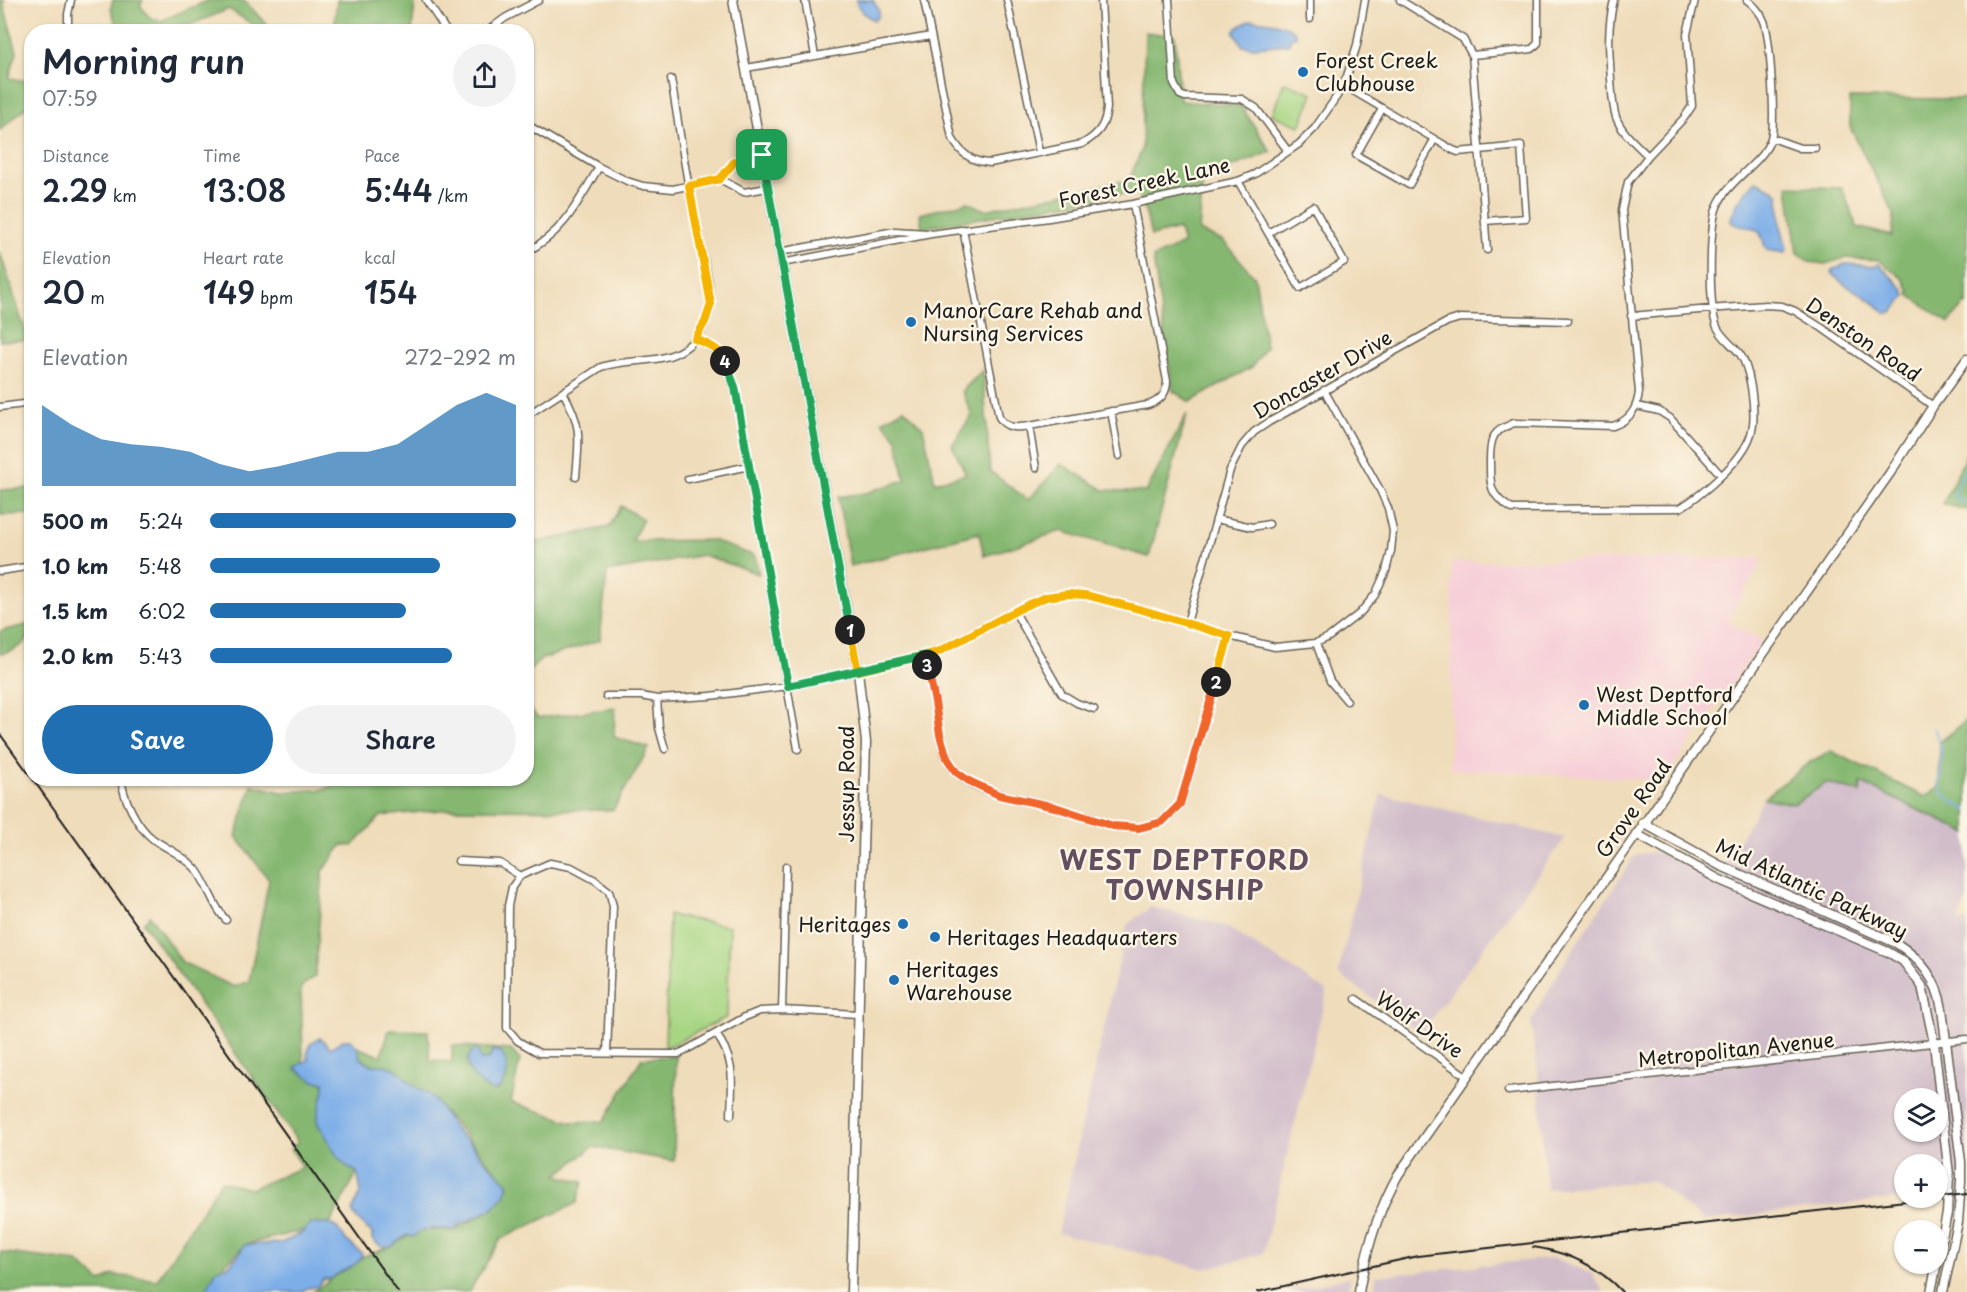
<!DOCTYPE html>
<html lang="en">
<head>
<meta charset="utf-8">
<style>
	:root { --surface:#fff; --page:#f2f2f3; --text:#1f2937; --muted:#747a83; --accent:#1f6fb2 }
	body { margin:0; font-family:"Playpen Sans",sans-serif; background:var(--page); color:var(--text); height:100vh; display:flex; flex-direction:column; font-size:22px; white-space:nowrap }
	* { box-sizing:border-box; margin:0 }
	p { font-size:20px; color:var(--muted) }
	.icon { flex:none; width:33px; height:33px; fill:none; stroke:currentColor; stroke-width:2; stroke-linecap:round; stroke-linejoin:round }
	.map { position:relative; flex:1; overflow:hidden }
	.sheet { position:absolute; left:24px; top:24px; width:510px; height:762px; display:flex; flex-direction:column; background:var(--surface); border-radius:24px; box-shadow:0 2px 4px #0004 }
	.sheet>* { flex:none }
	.buttons { position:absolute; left:1894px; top:1088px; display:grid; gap:12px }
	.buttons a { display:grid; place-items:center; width:54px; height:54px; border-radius:50%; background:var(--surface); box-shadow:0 2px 4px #0004; font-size:30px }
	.pin { position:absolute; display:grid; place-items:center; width:51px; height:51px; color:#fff; margin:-26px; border-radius:12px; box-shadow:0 3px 9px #0006 }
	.km { position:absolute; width:30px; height:30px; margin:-15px; border-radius:50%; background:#222; color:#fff; font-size:16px; line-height:30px; text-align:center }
	.round { display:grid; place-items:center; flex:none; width:63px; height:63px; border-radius:32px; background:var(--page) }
	.head { display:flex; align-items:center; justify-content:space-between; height:102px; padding:0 18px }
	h1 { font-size:33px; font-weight:600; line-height:45px }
	.figures { display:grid; grid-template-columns:repeat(3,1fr); gap:9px; height:102px; padding:6px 18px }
	.figures div { display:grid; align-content:center }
	.figures b { font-size:30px; font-weight:600 }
	.figures small { font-size:16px; font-weight:400 }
	.figures p { font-size:16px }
	.chart { height:168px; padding:12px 18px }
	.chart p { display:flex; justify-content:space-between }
	.chart svg { width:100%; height:108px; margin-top:6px; fill:var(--accent); opacity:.7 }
	.primary-button { display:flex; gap:12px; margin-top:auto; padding:12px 18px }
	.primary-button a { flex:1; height:69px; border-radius:36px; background:var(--accent); color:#fff; font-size:24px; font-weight:600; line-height:69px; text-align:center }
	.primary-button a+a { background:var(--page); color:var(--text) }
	ul { padding:0 18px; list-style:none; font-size:20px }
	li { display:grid; grid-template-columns:96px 72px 1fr; align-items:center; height:45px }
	li i { height:15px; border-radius:8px; background:var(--accent) }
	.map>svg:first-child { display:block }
	.built { fill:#f6cfd8 }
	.industrial { fill:#d1bdca; fill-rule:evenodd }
	.green { fill:#a7d683; stroke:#627950; stroke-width:1.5 }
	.forest { fill:#85b771; stroke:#506a46; stroke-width:1.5 }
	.water { fill:#7daee8; stroke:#4c6582; stroke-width:1.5 }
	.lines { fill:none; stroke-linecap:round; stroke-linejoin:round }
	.stream { stroke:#7daee8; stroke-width:2 }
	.street-casing { stroke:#665f53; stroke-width:9 }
	.secondary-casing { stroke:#665f53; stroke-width:11 }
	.street { stroke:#fff; stroke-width:6 }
	.secondary { stroke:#fff; stroke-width:8 }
	.rail { stroke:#1c1c1c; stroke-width:2 }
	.split-1-casing { stroke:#fff; stroke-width:12 }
	.split-2-casing { stroke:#fff; stroke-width:12 }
	.split-3-casing { stroke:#fff; stroke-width:12 }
	.split-4-casing { stroke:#fff; stroke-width:12 }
	.split-5-casing { stroke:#fff; stroke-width:12 }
	.split-1 { stroke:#22a559; stroke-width:8 }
	.split-2 { stroke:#f5b400; stroke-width:8 }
	.split-3 { stroke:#f0652b; stroke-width:8 }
	.split-4 { stroke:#22a559; stroke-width:8 }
	.split-5 { stroke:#f5b400; stroke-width:8 }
	.poi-dot { fill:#1f6fb2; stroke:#fcf5e5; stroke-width:2 }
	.labels { text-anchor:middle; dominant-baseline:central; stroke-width:5; stroke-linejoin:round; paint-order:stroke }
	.poi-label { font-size:20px; fill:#1c1c1c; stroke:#fcf5e5; text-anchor:start }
	.street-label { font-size:20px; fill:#1c1c1c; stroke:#fcf5e5 }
	.district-label { font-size:26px; font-weight:bold; letter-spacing:1.5px; fill:#634f5f; stroke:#fcf5e5 }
</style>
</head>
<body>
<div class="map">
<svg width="1967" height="1292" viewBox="0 0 1967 1292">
	<rect width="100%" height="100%" fill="#fcf5e5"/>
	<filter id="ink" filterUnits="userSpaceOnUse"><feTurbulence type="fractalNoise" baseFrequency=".0167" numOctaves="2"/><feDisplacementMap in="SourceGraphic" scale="12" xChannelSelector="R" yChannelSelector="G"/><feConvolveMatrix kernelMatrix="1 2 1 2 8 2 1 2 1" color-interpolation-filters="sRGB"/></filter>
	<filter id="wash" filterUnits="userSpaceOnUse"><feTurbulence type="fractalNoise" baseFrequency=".008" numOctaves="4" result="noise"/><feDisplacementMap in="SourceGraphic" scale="24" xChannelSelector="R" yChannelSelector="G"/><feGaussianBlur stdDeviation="1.35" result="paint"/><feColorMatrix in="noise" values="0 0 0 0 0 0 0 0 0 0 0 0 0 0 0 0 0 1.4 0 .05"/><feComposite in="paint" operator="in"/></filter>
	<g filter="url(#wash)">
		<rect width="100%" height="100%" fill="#efdcba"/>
		<path class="built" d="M 1764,558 L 1727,621 L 1762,641 L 1664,780 L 1450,769 L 1452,562 Z"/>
		<path class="industrial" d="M 1826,783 L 1859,792 L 1861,783 L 1967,833 L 1967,900 L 1957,922 L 1967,921 L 1967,1206 L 1938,1195 L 1938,1164 L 1905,1164 L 1905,1197 L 1909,1197 L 1704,1221 L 1654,1181 L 1546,1189 L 1538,1073 L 1531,1021 L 1569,955 L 1636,854 L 1655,852 L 1690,864 L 1719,865 L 1728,859 L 1764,798 L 1794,804 ZM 1905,1098 L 1938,1098 L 1938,1131 L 1905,1131 Z
			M 1381,794 L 1565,838 L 1421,1033 L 1338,974 Z
			M 1151,907 L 1225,926 L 1327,991 L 1263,1254 L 1204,1269 L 1058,1233 L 1127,925 Z
			M 1554,1258 L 1592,1274 L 1604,1292 L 1374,1292 L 1376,1276 Z
			M 1351,1276 L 1348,1292 L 1285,1292 L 1322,1284 Z"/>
		<path class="green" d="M 1284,82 L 1313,93 L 1300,126 L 1272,115 Z
			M 669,915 L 730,926 L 727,1017 L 665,1048 Z"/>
		<path class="forest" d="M 0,0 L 5,0 L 3,2 L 17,52 L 9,78 L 31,82 L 32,102 L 0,130 Z
			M 113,0 L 143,0 L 140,5 L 149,17 L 161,21 L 209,0 L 241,0 L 247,3 L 272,31 L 256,31 L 252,24 L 229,9 L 175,31 L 118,31 L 111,8 Z
			M 337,0 L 414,0 L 415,2 L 412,31 L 334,31 Z
			M 1145,32 L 1175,36 L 1180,101 L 1241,106 L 1271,152 L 1203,178 L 1199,231 L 1223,241 L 1255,277 L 1266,347 L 1252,367 L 1190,402 L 1173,391 L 1153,258 L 1183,244 L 1179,229 L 1151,236 L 1144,206 L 1137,192 L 922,228 L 920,214 L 968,202 L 985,210 L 1129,180 L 1142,149 Z
			M 1850,98 L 1967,99 L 1967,305 L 1965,304 L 1949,323 L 1909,295 L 1910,291 L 1903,279 L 1879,260 L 1845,258 L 1825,264 L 1809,262 L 1797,252 L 1788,186 L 1842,188 L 1857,227 L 1892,236 L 1894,214 L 1850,127 Z
			M 0,252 L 28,340 L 0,341 Z
			M 983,370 L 990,471 L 1028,500 L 1061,464 L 1104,490 L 1146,492 L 1187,414 L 1149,557 L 1061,531 L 984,556 L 979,533 L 850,566 L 838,497 L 865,493 L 905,480 L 897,438 L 882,421 L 904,409 L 923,428 L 935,482 L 966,474 L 952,445 L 972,415 L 962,391 Z
			M 1967,453 L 1967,510 L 1943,504 Z
			M 31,488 L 31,514 L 0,515 L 0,490 Z
			M 621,506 L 643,519 L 632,541 L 712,540 L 755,556 L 759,574 L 703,555 L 607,572 L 600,640 L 542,659 L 527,673 L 527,544 L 609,527 Z
			M 31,624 C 32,643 16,650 0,654 L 0,631 Z
			M 527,705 L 538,718 L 615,708 L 614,737 L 649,748 L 613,810 L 451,809 L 381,816 L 353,846 L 342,845 L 323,871 L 315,976 L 301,987 L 303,1062 L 297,1070 L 325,1084 L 319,1126 L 357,1173 L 330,1224 L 247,1244 L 217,1271 L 206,1292 L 0,1292 L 0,1252 L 78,1262 L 101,1282 L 113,1275 L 157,1280 L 221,1181 L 250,1189 L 303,1167 L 291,1149 L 298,1142 L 143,923 L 150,916 L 182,962 L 234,987 L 249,981 L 269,880 L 236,836 L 252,785 L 282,792 L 326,789 L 342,779 L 526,778 Z
			M 1967,720 L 1967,833 L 1861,783 L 1860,792 L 1826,783 L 1794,804 L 1764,798 L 1810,762 L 1831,751 L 1925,797 L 1939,788 L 1940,742 Z
			M 389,1030 L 428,1031 L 430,1060 L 452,1062 L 452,1045 L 511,1050 L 520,1060 L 511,1102 L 571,1122 L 604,1121 L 642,1058 L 676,1056 L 674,1161 L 593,1147 L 557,1175 L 583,1182 L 577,1203 L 501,1239 L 469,1292 L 313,1292 L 362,1257 L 384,1249 L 420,1230 L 455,1230 L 494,1208 L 509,1186 L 429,1094 L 360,1058 L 357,1047 L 381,1056 Z"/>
		<path class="water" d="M 856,0 L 873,0 L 879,11 L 878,17 L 874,20 C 866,16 858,9 856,0 Z
			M 1250,20 C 1265,21 1283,22 1295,32 L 1296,37 L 1292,37 L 1288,44 L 1253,47 L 1243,46 L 1234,33 L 1237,28 Z
			M 1756,181 L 1775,190 L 1779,196 L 1781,226 L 1787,249 L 1785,253 L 1767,250 C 1763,244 1763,236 1759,232 C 1751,224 1739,229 1731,222 C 1730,212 1747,187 1756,181 Z
			M 1845,264 L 1876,266 L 1879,264 L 1904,290 L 1906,296 L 1892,313 L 1885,313 C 1879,307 1873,301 1865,297 C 1853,288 1841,285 1832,273 L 1834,269 Z
			M 319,1038 L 323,1040 L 330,1048 L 343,1040 L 351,1040 L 358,1048 L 360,1058 L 372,1065 L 385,1065 L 396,1069 L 413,1085 L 429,1094 L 436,1101 L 457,1132 L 473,1146 L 482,1158 L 508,1183 L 506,1194 L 494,1208 L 459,1225 L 455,1230 C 441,1229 423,1225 413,1237 L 406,1235 C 393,1247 385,1254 372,1239 L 372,1233 L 357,1219 L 352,1211 L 361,1192 L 357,1172 C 339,1166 332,1147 324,1133 C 323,1131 319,1126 318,1125 C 315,1114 326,1092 324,1082 L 314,1081 L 295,1068 L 303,1062 L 309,1060 L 307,1056 L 310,1044 Z
			M 477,1049 L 481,1060 L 489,1059 L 493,1050 L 501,1052 C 510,1065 509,1083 495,1091 C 478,1088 454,1059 477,1049 Z
			M 311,1224 L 330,1224 L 337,1228 L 346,1240 L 362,1254 C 358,1269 340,1269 331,1279 L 323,1279 L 317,1287 L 307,1288 L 302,1292 L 205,1292 L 216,1271 L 228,1266 L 240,1253 L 244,1245 L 281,1243 L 300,1234 Z"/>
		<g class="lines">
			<path class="stream" d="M 1967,466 L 1954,494 L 1955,498 L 1967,502
				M 1934,728 C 1937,736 1941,743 1941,751 C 1943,787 1928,789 1967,810"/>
		</g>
	</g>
	<g filter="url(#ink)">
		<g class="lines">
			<defs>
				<path id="street" d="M 426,0 L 447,32
					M 805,0 L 815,56
					M 924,0 L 952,138 C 961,154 972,162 990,163 L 1082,144 C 1098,135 1105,126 1107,108 L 1101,0
					M 1007,0 L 1039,152
					M 1169,0 L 1174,84 L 1180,95 L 1185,97 L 1242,99 L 1256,108 L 1288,151
					M 1310,0 L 1310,19
					M 1400,0 L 1463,39 L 1472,55 L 1524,50 L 1532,49 L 1538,43 L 1538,0
					M 1614,0 C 1607,27 1609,52 1611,79 C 1612,91 1612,105 1616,117 C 1621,132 1637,145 1648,156
					M 1695,0 L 1687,34 L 1692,106 L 1684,118 L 1648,156 L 1628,182 L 1622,210 L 1639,392 C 1637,409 1630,420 1613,426 L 1514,423 C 1507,426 1498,429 1494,436 C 1490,443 1490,453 1490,460 C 1490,486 1489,495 1512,509 L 1680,508 C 1703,494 1743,461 1751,434 C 1757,416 1751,370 1740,354 C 1733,345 1722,338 1717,327 C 1708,305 1710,236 1715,213 C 1723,181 1763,165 1771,138 C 1776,122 1770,36 1764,21 C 1761,13 1753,4 1747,0
					M 68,32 L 68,14 L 71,0
					M 486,32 L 505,18 L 539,0
					M 1472,55 L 1487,250
					M 746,68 L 931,36
					M 1343,85 L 1453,150 L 1458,152 L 1521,146 L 1526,218 L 1485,221
					M 1382,109 L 1356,155 L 1409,185 L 1434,140
					M 526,124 L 599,167 L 627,181 L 643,186 L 673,189 L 720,179 L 744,192 L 767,188
					M 1772,138 L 1800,148 L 1815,148
					M 720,179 L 735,161 L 762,155
					M 1238,181 L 1300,288 L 1344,262 L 1313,206 L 1268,233
					M 963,229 L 999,417 C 1006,429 1016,428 1029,426 L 1036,468
					M 526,252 C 564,233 578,202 599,167
					M 779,252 L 895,231 L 928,233
					M 782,263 L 931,234 L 1049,218 L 1133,204 L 1238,181 L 1255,174 L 1299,144 L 1315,128 L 1337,96 L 1347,76 L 1357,45 L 1365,0
					M 1631,316 L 1722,308 L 1766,305 L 1782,306 L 1795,311 L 1822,328 L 1933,406
					M 695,339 C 725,352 723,358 735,387 L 798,749
					M 563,392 C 583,427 579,439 576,477
					M 1637,406 L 1659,411 L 1670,418 L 1720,474
					M 0,407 L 32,403
					M 1111,411 L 1119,456
					M 526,416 L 601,367 C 629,358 661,365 685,348 C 698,339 709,321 710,305 C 712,285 699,241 695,219 C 685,173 679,125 671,79
					M 1029,426 L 1148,405 C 1160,401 1167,394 1167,381 L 1133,204
					M 688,479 L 749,466
					M 1216,519 L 1252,527 L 1269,524
					M 0,571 L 32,566
					M 1015,612 L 1062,694 L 1077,703 L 1094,709
					M 1187,623 L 1230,470 L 1242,446 L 1254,432 L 1269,422 L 1447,322 L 1460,318 L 1568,321
					M 1316,643 L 1330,681 L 1347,701
					M 927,655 C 927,672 933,688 936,704 C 939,724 939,748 951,766 C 970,795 1024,798 1055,807 C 1082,815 1109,829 1138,828 C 1157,827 1168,817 1181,804 L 1229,636
					M 606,696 L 641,696 L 657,699 L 710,696 L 788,686 L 858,671 L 938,652 L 1027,605 L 1046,597 L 1067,594 L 1086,595 L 1146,611 L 1229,636 L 1275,647 L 1316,643 L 1329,637 L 1360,613 L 1375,595 L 1386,571 L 1391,551 L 1393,531 L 1388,508 L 1380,490 L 1324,390
					M 657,699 L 659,728 L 665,749
					M 121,778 C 123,798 137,827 153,839 C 167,849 183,855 195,868 C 208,884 212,905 226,920
					M 458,861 L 500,863 L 520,876
					M 1356,999 L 1466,1076
					M 782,1010 L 786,866
					M 716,1034 C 736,1061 732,1082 731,1115
					M 607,1053 L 613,906 L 609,891 L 595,880 L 571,867 L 550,863 L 520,876 L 512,887 L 508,906 L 507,1028 L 518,1041 L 539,1053 L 665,1054 L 679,1054 L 745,1017 L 760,1011 L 782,1010 L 858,1014
					M 1508,1091 L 1967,1039"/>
				<path id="secondary" d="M 733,0 L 858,671 L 866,742 L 851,1292
					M 1643,823 L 1719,865 L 1896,943 C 1921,959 1937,979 1942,1009 L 1961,1162 L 1961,1181 L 1958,1222 L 1943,1292
					M 1636,834 L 1720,880 L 1888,952 L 1903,961 L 1922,986 L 1934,1043 L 1949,1175 L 1947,1213 L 1931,1292
					M 1359,1292 C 1366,1251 1377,1212 1398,1175 L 1890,473 L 1933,406 L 1967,359"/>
			</defs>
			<use href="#street" class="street-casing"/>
			<use href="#secondary" class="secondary-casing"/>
			<use href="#street" class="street"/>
			<use href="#secondary" class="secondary"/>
			<path class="rail" d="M 0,734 L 32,778
				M 32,778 L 398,1292
				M 1533,1247 C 1568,1252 1598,1266 1622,1292
				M 1257,1292 L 1418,1256 L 1967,1194"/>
		</g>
	</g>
	<g class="lines" filter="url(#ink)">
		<defs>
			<path id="split-1" d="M 762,155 L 850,630"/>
			<path id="split-2" d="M 850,630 L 858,671 L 938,652 L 1027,605 L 1046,597 L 1067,594 L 1086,595 L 1146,611 L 1229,636 L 1216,682"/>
			<path id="split-3" d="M 927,665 L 935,702 L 940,735 L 947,758 L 956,772 L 969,781 L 999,795 L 1055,807 L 1113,826 L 1139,828 L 1162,822 L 1180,804 L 1216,682"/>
			<path id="split-4" d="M 725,361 L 735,387 L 788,686 L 927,655 L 927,665"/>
			<path id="split-5" d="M 725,361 C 720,348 707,344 695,339 L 705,322 L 711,304 L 689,186 L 720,179 L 735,161 L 762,155"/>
		</defs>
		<use href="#split-1" class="split-1-casing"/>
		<use href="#split-2" class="split-2-casing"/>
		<use href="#split-3" class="split-3-casing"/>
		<use href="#split-4" class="split-4-casing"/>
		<use href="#split-5" class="split-5-casing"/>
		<use href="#split-1" class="split-1"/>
		<use href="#split-2" class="split-2"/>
		<use href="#split-3" class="split-3"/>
		<use href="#split-4" class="split-4"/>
		<use href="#split-5" class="split-5"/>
	</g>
	<g class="poi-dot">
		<circle cx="1303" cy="72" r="6"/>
		<circle cx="911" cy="322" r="6"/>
		<circle cx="1584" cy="705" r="6"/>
		<circle cx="903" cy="924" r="6"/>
		<circle cx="935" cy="937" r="6"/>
		<circle cx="894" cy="980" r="6"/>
	</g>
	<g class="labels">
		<g class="poi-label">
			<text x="1315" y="60">Forest Creek<tspan x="1315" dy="23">Clubhouse</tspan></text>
			<text x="923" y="310">ManorCare Rehab and<tspan x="923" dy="23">Nursing Services</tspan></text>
			<text x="1596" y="694">West Deptford<tspan x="1596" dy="23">Middle School</tspan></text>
			<text x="891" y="924" text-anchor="end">Heritages</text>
			<text x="947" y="937">Heritages Headquarters</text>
			<text x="906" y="969">Heritages<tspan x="906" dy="23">Warehouse</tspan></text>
		</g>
		<g class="street-label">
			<text transform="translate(1144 182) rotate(-12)">Forest Creek Lane</text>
			<text transform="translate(1864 339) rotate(34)">Denston Road</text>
			<text transform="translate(1322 374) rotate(-30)">Doncaster Drive</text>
			<text transform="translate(846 784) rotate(-90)">Jessup Road</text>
			<text transform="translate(1633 808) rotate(-55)">Grove Road</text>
			<text transform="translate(1812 888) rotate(25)">Mid Atlantic Parkway</text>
			<text transform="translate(1420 1024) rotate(35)">Wolf Drive</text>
			<text transform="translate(1736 1049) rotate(-6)">Metropolitan Avenue</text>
		</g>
		<g class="district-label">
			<text x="1185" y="859">WEST DEPTFORD<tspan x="1185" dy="30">TOWNSHIP</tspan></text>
		</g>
	</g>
</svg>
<div class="buttons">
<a><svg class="icon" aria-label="layers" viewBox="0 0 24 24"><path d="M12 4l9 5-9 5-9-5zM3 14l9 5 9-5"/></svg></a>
<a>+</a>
<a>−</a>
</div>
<div class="pin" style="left:762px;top:155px;background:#1e9e55"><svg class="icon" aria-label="arrive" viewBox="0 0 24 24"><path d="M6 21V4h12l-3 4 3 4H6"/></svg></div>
<b class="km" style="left:850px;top:630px">1</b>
<b class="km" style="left:1216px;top:682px">2</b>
<b class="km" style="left:927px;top:665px">3</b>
<b class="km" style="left:725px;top:361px">4</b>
<section class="sheet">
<div class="head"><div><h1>Morning run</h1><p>07:59</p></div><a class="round"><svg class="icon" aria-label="share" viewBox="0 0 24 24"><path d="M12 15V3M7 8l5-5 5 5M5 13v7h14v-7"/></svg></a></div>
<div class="figures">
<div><p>Distance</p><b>2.29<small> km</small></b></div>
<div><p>Time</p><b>13:08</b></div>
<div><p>Pace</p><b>5:44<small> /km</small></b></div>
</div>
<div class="figures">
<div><p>Elevation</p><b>20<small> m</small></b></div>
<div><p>Heart rate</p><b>149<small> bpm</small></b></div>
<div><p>kcal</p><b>154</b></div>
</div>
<div class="chart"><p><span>Elevation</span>272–292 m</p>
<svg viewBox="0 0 160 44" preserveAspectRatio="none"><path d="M0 44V11L10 19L20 25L30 27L40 28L50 30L60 35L70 38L80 36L90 33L100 30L110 30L120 27L130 19L140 11L150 6L160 11V44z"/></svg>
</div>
<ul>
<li><b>500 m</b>5:24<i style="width:100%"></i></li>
<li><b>1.0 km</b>5:48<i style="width:75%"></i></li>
<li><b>1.5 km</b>6:02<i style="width:64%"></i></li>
<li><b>2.0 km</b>5:43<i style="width:79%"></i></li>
</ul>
<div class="primary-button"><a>Save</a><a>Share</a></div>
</section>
</div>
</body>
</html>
